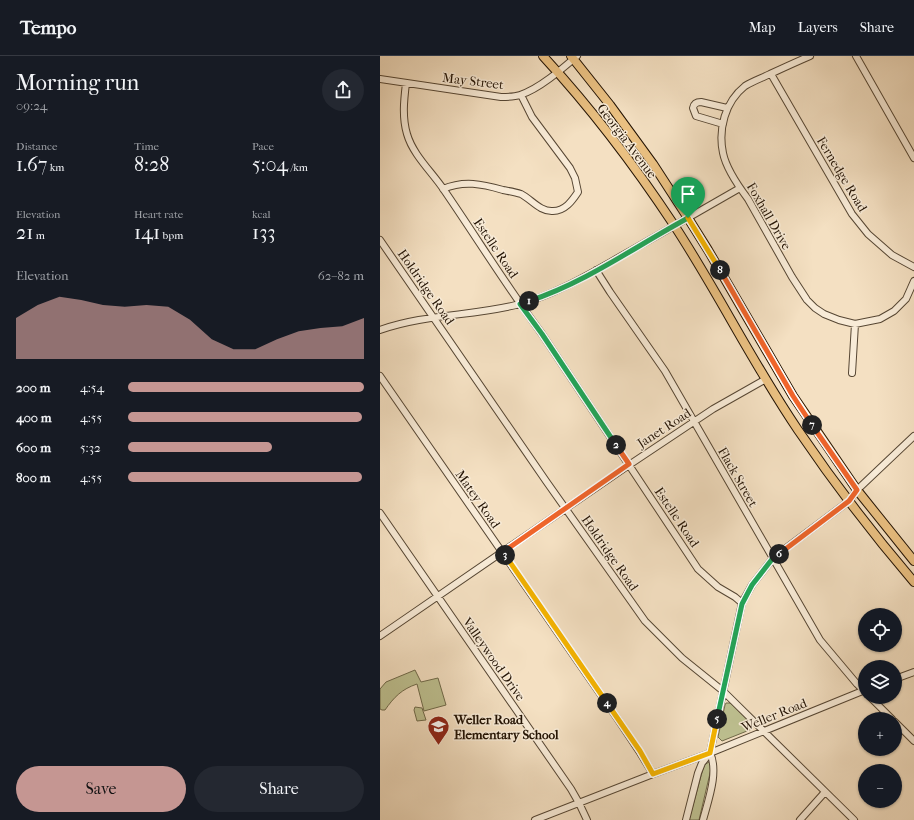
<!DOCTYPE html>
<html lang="en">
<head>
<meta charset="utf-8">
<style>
	:root { --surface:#171b24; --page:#242831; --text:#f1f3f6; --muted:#9ea1a6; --line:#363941; --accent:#c59692 }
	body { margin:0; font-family:"IM FELL French Canon",serif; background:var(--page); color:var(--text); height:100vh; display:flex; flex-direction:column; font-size:15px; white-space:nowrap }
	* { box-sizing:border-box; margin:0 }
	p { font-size:13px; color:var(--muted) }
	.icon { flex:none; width:22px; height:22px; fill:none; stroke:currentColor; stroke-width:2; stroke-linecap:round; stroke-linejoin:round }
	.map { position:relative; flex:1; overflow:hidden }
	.details { display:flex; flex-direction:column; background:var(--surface); width:380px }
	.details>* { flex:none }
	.controls { position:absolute; left:478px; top:552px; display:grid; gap:8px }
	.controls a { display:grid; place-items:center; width:44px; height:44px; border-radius:50%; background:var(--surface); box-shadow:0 1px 3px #0004; font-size:20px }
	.pin { position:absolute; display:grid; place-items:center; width:34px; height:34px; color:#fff; margin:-41px -17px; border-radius:50% 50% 50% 0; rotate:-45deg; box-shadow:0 0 4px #0007 }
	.pin .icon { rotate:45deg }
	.km { position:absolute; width:20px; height:20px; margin:-10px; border-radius:50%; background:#222; color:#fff; font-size:11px; line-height:20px; text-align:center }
	.round { display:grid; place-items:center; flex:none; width:42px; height:42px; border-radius:21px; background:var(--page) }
	.summary { display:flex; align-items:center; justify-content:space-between; height:68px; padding:0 16px }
	h1 { font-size:22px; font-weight:600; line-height:30px }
	.metrics { display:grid; grid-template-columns:repeat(3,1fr); gap:6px; height:68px; padding:4px 16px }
	.metrics div { display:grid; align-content:center }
	.metrics b { font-size:20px; font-weight:600 }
	.metrics small { font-size:11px; font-weight:400 }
	.metrics p { font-size:11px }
	.chart { height:112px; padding:8px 16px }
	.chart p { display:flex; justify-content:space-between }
	.chart svg { width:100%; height:72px; margin-top:4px; fill:var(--accent); opacity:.7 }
	.primary-button { display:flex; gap:8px; margin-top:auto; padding:8px 16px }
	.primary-button a { flex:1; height:46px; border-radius:24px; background:var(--accent); color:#111; font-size:16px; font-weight:600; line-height:46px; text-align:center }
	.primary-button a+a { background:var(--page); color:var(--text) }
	ul { padding:0 16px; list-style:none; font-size:13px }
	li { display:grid; grid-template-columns:64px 48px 1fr; align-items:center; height:30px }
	li i { height:10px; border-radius:5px; background:var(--accent) }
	header { display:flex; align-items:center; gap:24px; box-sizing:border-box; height:56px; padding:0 20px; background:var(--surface); border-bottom:1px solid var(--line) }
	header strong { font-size:19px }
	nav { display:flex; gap:22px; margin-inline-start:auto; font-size:14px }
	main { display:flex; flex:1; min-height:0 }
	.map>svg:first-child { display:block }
	.green { fill:#bec191; stroke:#706a4a }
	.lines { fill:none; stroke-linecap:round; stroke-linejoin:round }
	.minor-casing { stroke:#564633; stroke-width:8 }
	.major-casing { stroke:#221203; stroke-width:10 }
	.minor { stroke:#f8ebd7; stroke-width:6 }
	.major { stroke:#eac081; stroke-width:8 }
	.split-1-casing { stroke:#fff; stroke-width:8 }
	.split-2-casing { stroke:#fff; stroke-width:8 }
	.split-3-casing { stroke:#fff; stroke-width:8 }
	.split-4-casing { stroke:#fff; stroke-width:8 }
	.split-5-casing { stroke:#fff; stroke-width:8 }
	.split-6-casing { stroke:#fff; stroke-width:8 }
	.split-7-casing { stroke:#fff; stroke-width:8 }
	.split-8-casing { stroke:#fff; stroke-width:8 }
	.split-9-casing { stroke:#fff; stroke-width:8 }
	.split-1 { stroke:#22a559; stroke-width:5 }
	.split-2 { stroke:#22a559; stroke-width:5 }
	.split-3 { stroke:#f0652b; stroke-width:5 }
	.split-4 { stroke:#f5b400; stroke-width:5 }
	.split-5 { stroke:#f5b400; stroke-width:5 }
	.split-6 { stroke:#22a559; stroke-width:5 }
	.split-7 { stroke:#f0652b; stroke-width:5 }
	.split-8 { stroke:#f0652b; stroke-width:5 }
	.split-9 { stroke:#f5b400; stroke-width:5 }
	.labels { text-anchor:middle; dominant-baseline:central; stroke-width:3; stroke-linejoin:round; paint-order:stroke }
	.street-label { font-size:13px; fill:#221203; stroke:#f8ebd7 }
	.poi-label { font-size:13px; font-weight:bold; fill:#221203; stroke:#f8ebd7; text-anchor:start }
</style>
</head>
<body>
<header>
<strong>Tempo</strong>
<nav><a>Map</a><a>Layers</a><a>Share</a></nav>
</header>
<main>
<section class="details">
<div class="summary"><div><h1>Morning run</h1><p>09:24</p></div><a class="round"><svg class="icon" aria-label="share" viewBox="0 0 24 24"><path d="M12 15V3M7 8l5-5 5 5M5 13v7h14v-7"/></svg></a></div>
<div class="metrics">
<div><p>Distance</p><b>1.67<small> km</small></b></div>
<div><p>Time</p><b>8:28</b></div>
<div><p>Pace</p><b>5:04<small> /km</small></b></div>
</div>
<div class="metrics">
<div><p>Elevation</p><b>21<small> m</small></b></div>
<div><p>Heart rate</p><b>141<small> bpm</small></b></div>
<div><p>kcal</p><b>133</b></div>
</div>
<div class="chart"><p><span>Elevation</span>62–82 m</p>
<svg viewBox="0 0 160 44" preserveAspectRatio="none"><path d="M0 44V19L10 11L20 6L30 8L40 11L50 12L60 11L70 12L80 20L90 32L100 38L110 38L120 32L130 27L140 25L150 24L160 19V44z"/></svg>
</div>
<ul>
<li><b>200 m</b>4:54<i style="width:100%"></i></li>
<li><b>400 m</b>4:55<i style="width:99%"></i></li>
<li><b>600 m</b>5:32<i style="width:61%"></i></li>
<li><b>800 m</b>4:55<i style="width:99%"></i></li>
</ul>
<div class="primary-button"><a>Save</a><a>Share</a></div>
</section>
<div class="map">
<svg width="534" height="764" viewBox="0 0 534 764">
	<rect width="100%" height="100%" fill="#f4e0c2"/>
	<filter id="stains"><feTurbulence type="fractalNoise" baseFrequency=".005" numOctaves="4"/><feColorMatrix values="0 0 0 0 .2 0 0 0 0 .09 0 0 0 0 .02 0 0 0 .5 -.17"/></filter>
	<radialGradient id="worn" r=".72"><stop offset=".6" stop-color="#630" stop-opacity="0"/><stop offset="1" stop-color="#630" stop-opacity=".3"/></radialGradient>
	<path class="green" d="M 35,614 L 41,626 L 58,622 L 66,649 L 44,655 L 37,628 C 22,633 14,641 5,654 L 2,654 L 0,653 L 0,633 L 6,626 Z
		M 346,647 L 351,647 L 372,668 L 372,673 L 342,685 L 338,681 L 345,649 Z
		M 35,651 L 42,652 L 46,664 L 37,665 L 34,654 Z
		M 329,706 L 331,708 L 331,713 L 319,764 L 309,764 L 324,709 Z"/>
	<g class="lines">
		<defs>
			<path id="minor" d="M 430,0 C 416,6 403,12 390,18 C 382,22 373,25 365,30 C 345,46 338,73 343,97 C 346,112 359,131 368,143 L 412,221 L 427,244 L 435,252 L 444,258 L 459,264 L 475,268 L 500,263 L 514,255 L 526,243 L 534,225
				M 476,0 L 534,102
				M 391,18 L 472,158 L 488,178 L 512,199 L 534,211
				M 0,23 L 121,41 C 127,41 134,41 140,39 C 159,33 182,13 197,0
				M 26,27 C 24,44 22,61 27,78 C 33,99 52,116 64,134 C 97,182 127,231 162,278 L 318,513 L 338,531 L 355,541 L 362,547
				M 343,68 L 316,60 L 313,52 C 314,47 317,46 321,46 L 347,52
				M 63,133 C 84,124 102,128 123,134 C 128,135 135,136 141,138 C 151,143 160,156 173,155 C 185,155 192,145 198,136 L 195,122 L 190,112 L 152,61 L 141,39
				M 0,184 L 166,425 L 265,565 L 302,602 L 343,635 L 474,764
				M 216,214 L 230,236 L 285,315 L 440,584 L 477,628 L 485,636
				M 0,274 C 45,258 94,260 140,248 C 180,237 216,214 252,194 C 288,173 324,153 360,132
				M 472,317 L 475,268
				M 0,320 L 237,662 L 259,695 L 273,718
				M 0,457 L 191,733 L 199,747 L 207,764
				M 0,580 L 249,409 L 333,353 L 386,323
				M 515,623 L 534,616
				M 490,641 L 512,663
				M 515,666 L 534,685
				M 155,764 L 273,718 L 330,697 L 485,634
				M 306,764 L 318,717 L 322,707 L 330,697 L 362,547 L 372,529 L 393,502 L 469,445 L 477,434 L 534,380
				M 323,764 C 328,745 339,716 330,697
				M 420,764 L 445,736"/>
			<path id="major" d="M 163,0 C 211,52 255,110 294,169 C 338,236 373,308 418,374 C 454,427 493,478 534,526
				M 191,0 L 230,49 L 273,108 L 308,162 L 328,194 L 413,340 L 477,434 L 534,505"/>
		</defs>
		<use href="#minor" class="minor-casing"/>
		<use href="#major" class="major-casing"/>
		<use href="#minor" class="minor"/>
		<use href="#major" class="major"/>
	</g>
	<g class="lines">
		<defs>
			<path id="split-1" d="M 149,245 C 205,227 256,190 308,162"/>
			<path id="split-2" d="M 149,245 L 140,248 L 162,278 L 236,389"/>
			<path id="split-3" d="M 125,499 L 123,496 L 249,408 L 236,389"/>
			<path id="split-4" d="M 125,499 L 227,647"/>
			<path id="split-5" d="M 227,647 L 260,695 L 273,718 L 330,697 L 337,663"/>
			<path id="split-6" d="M 337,663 L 362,548 L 372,529 L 393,502 L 399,498"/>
			<path id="split-7" d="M 399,498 L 469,445 L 477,434 L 432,369"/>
			<path id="split-8" d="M 340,214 L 413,340 L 432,369"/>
			<path id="split-9" d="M 308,162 L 340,214"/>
		</defs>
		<use href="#split-1" class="split-1-casing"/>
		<use href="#split-2" class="split-2-casing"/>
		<use href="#split-3" class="split-3-casing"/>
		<use href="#split-4" class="split-4-casing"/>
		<use href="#split-5" class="split-5-casing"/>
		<use href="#split-6" class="split-6-casing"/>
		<use href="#split-7" class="split-7-casing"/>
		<use href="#split-8" class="split-8-casing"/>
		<use href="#split-9" class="split-9-casing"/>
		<use href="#split-1" class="split-1"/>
		<use href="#split-2" class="split-2"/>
		<use href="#split-3" class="split-3"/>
		<use href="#split-4" class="split-4"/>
		<use href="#split-5" class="split-5"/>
		<use href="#split-6" class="split-6"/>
		<use href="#split-7" class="split-7"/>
		<use href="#split-8" class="split-8"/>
		<use href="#split-9" class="split-9"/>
	</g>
	<defs>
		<symbol id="school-pin" viewBox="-11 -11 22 30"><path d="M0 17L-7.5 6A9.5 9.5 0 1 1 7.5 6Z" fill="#8f2418" stroke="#f8ebd7"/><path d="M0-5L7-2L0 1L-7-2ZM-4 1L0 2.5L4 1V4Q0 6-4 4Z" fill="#fff"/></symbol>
	</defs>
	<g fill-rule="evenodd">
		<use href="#school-pin" x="46" y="658" width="25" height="34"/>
	</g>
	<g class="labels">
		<g class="street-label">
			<text transform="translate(93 25) rotate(7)">May Street</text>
			<text transform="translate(247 85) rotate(53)">Georgia Avenue</text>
			<text transform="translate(462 118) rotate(59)">Fernedge Road</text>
			<text transform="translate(389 160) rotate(60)">Foxhall Drive</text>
			<text transform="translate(116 192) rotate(56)">Estelle Road</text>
			<text transform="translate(46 231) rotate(55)">Holdridge Road</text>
			<text transform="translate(284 372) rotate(-33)">Janet Road</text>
			<text transform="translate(358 421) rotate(60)">Flack Street</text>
			<text transform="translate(98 443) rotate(55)">Matey Road</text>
			<text transform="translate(297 461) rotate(56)">Estelle Road</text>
			<text transform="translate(230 497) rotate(55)">Holdridge Road</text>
			<text transform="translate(114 603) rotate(55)">Valleywood Drive</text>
			<text transform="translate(394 659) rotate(-22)">Weller Road</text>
		</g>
		<g class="poi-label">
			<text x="74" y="663">Weller Road<tspan x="74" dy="15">Elementary School</tspan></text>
		</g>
	</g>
	<rect width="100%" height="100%" filter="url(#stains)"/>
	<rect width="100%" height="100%" fill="url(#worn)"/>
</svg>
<div class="controls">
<a><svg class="icon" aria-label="locate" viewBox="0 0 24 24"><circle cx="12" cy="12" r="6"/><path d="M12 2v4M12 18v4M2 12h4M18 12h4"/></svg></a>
<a><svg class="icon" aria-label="layers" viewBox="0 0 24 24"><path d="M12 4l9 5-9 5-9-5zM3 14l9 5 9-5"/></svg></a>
<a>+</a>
<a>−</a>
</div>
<div class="pin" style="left:308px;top:162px;background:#1e9e55"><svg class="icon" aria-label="arrive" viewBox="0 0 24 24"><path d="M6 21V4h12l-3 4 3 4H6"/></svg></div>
<b class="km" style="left:149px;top:245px">1</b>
<b class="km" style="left:236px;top:389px">2</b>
<b class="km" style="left:125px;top:499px">3</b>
<b class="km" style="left:227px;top:647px">4</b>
<b class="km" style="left:337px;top:663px">5</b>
<b class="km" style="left:399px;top:498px">6</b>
<b class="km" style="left:432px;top:369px">7</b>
<b class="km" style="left:340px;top:214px">8</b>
</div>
</main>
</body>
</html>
